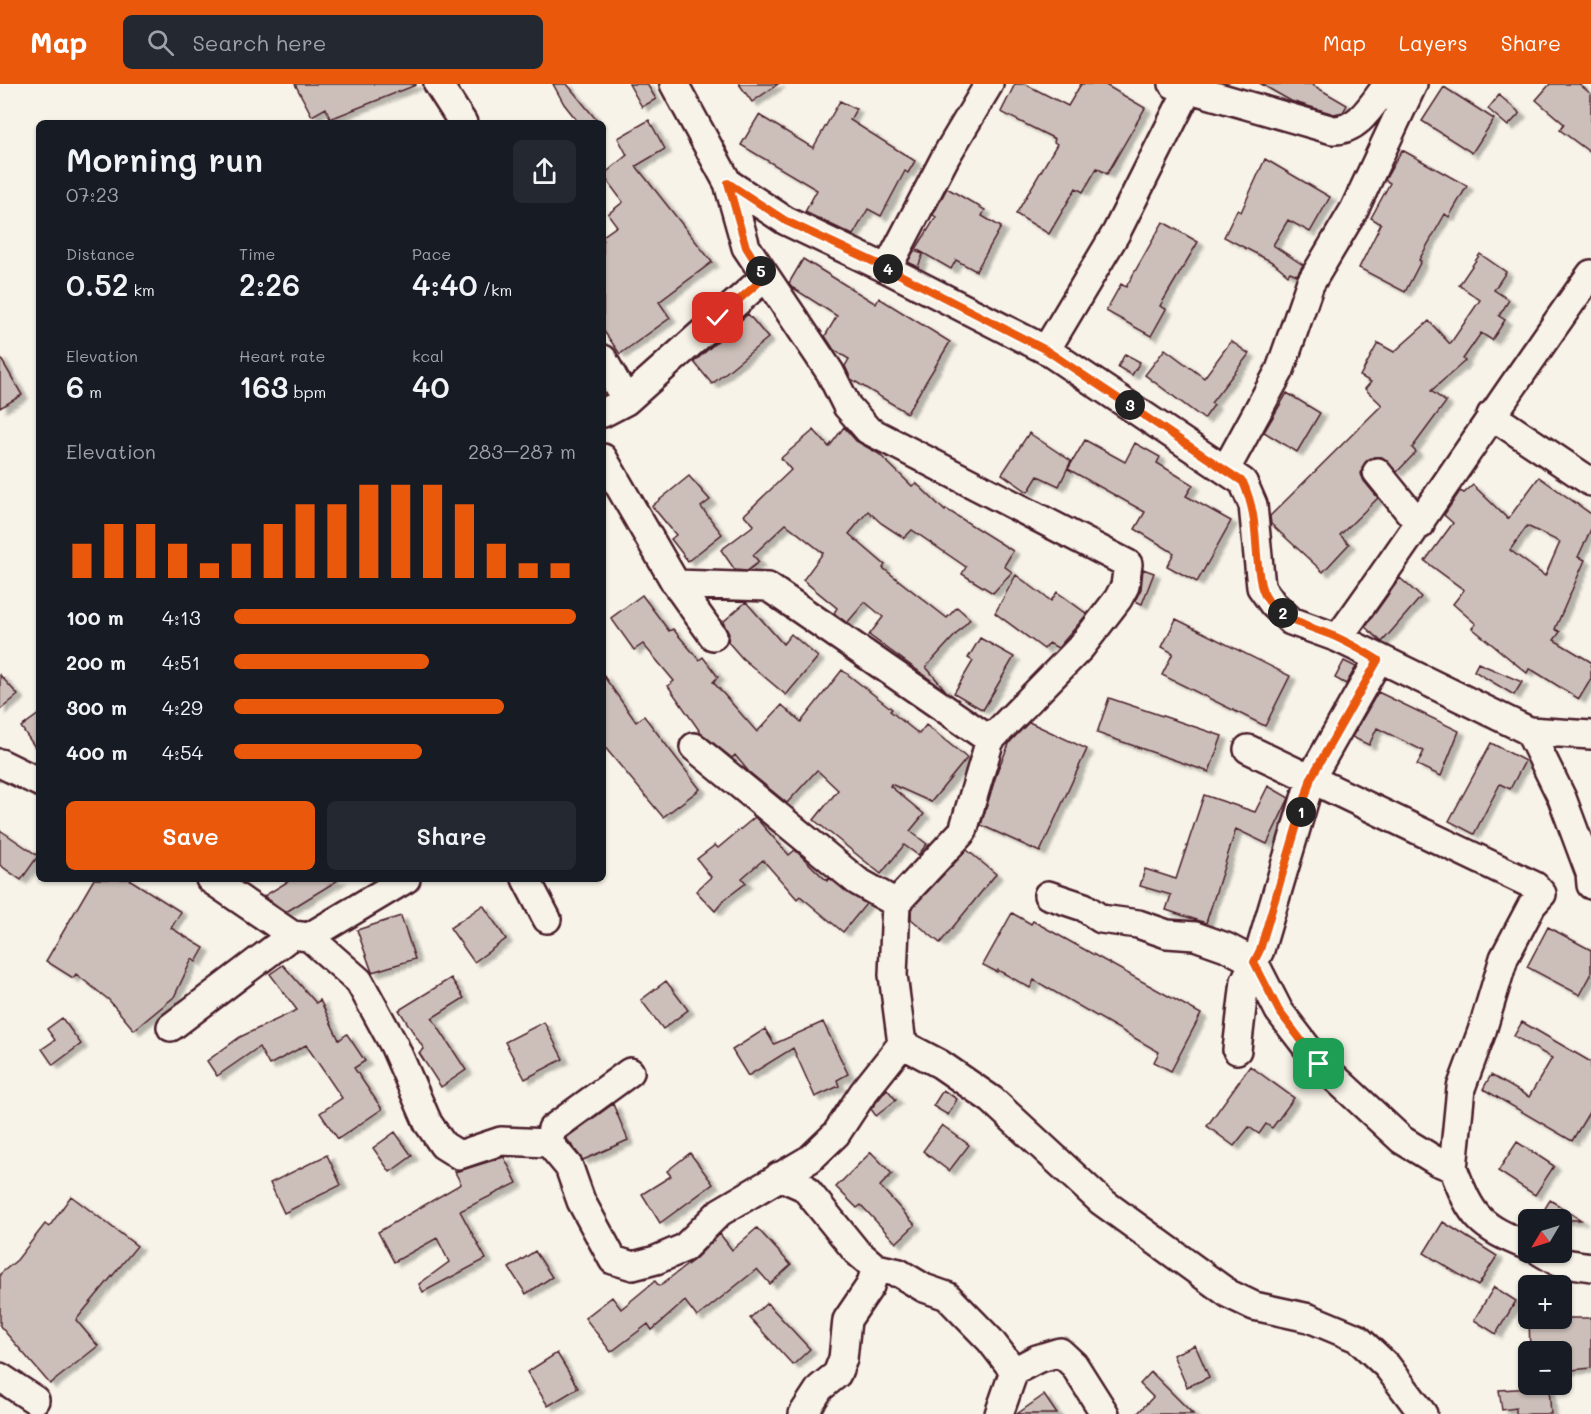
<!DOCTYPE html>
<html lang="en">
<head>
<meta charset="utf-8">
<style>
	:root { --surface:#171b24; --page:#242831; --text:#f1f3f6; --muted:#9ea1a6; --accent:#ea580c }
	body { margin:0; font-family:Mali,sans-serif; background:var(--page); color:var(--text); height:100vh; display:flex; flex-direction:column; font-size:22px; white-space:nowrap }
	* { box-sizing:border-box; margin:0 }
	p { font-size:20px; color:var(--muted) }
	.icon { flex:none; width:33px; height:33px; fill:none; stroke:currentColor; stroke-width:2; stroke-linecap:round; stroke-linejoin:round }
	.map { position:relative; flex:1; overflow:hidden }
	.details { position:absolute; left:36px; top:36px; width:570px; height:762px; display:flex; flex-direction:column; background:var(--surface); border-radius:9px; box-shadow:0 2px 4px #0004 }
	.details>* { flex:none }
	.needle { width:39px; rotate:232deg }
	.fabs { position:absolute; left:1518px; top:1125px; display:grid; gap:12px }
	.fabs a { display:grid; place-items:center; width:54px; height:54px; border-radius:9px; background:var(--surface); box-shadow:0 2px 4px #0004; font-size:30px }
	.pin { position:absolute; display:grid; place-items:center; width:51px; height:51px; color:#fff; margin:-26px; border-radius:12px; box-shadow:0 3px 9px #0006 }
	.km { position:absolute; width:30px; height:30px; margin:-15px; border-radius:50%; background:#222; color:#fff; font-size:16px; line-height:30px; text-align:center }
	.round { display:grid; place-items:center; flex:none; width:63px; height:63px; border-radius:9px; background:var(--page) }
	.overview { display:flex; align-items:center; justify-content:space-between; height:102px; padding:0 30px }
	h1 { font-size:33px; font-weight:600; line-height:45px }
	.metrics { display:grid; grid-template-columns:repeat(3,1fr); gap:9px; height:102px; padding:6px 30px }
	.metrics div { display:grid; align-content:center }
	.metrics b { font-size:30px; font-weight:600 }
	.metrics small { font-size:16px; font-weight:400 }
	.metrics p { font-size:16px }
	.chart { height:168px; padding:12px 30px }
	.chart p { display:flex; justify-content:space-between }
	.chart svg { width:100%; height:108px; margin-top:6px; stroke:var(--accent); stroke-width:6 }
	.primary-button { display:flex; gap:12px; margin-top:auto; padding:12px 30px }
	.primary-button a { flex:1; height:69px; border-radius:9px; background:var(--accent); color:#fff; font-size:24px; font-weight:600; line-height:69px; text-align:center }
	.primary-button a+a { background:var(--page); color:var(--text) }
	ul { padding:0 30px; list-style:none; font-size:20px }
	li { display:grid; grid-template-columns:96px 72px 1fr; align-items:center; height:45px }
	li i { height:15px; border-radius:8px; background:var(--accent) }
	header { display:flex; align-items:center; gap:36px; box-sizing:border-box; height:84px; padding:0 30px; background:var(--accent); color:#fff }
	header strong { font-size:28px }
	nav { display:flex; gap:33px; margin-inline-start:auto; font-size:21px }
	.search { width:420px; height:54px; background:var(--page); display:flex; align-items:center; gap:15px; box-sizing:border-box; padding:0 21px; border-radius:9px; color:var(--muted); font-size:22px }
	.map>svg:first-child { display:block }
	.building { fill:#ccbfb9; stroke:#4a1f2b; stroke-width:1.5; fill-rule:evenodd; filter:url(#shadow) }
	.lines { fill:none; stroke-linecap:round; stroke-linejoin:round }
	.minor-casing { stroke:#4a1f2b; stroke-width:32 }
	.minor { stroke:#f7f3e8; stroke-width:27 }
	.route-casing { stroke:#fff; stroke-width:12 }
	.route { stroke:#ea580c; stroke-width:8 }
</style>
</head>
<body>
<header>
<strong>Map</strong>
<div class="search"><svg class="icon" aria-label="search" viewBox="0 0 24 24"><circle cx="10" cy="10" r="6"/><path d="M15 15l6 6"/></svg>Search here</div>
<nav><a>Map</a><a>Layers</a><a>Share</a></nav>
</header>
<div class="map">
<svg width="1591" height="1330" viewBox="0 0 1591 1330">
	<defs>
		<filter id="shadow"><feDropShadow dx="6" dy="4" stdDeviation="1.5" flood-color="#0004"/></filter>
	</defs>
	<rect width="100%" height="100%" fill="#f7f3e8"/>
	<filter id="ink" filterUnits="userSpaceOnUse"><feTurbulence type="fractalNoise" baseFrequency=".0167" numOctaves="2"/><feDisplacementMap in="SourceGraphic" scale="12" xChannelSelector="R" yChannelSelector="G"/><feConvolveMatrix kernelMatrix="1 2 1 2 8 2 1 2 1" color-interpolation-filters="sRGB"/></filter>
	<g filter="url(#ink)">
		<path class="building" d="M 295,0 L 416,0 L 416,1 L 330,35 L 326,24 L 312,32 Z
			M 553,0 L 567,0 L 599,39 L 579,39 L 564,20 Z
			M 629,0 L 647,0 L 656,15 L 642,23 Z
			M 739,0 L 778,0 L 752,18 Z
			M 1015,0 L 1025,0 L 1068,22 L 1081,0 L 1104,0 L 1145,24 L 1107,90 L 1097,84 L 1083,108 L 1076,104 L 1049,150 L 1016,130 L 1057,60 L 1054,58 L 1055,55 L 1001,28 Z
			M 1261,0 L 1311,0 L 1347,21 L 1343,28 L 1334,30 L 1291,17 Z
			M 1550,0 L 1579,0 L 1591,10 L 1591,69 L 1560,46 L 1564,40 L 1536,16 Z
			M 1444,3 L 1494,35 L 1472,69 L 1422,37 Z
			M 1499,11 L 1520,29 L 1508,42 L 1488,25 Z
			M 840,17 L 856,25 L 850,36 L 915,77 L 908,89 L 905,87 L 881,132 L 868,125 L 853,151 L 805,128 L 817,106 L 741,61 L 759,31 L 813,64 Z
			M 649,36 L 665,65 L 636,82 L 712,178 L 659,218 L 670,234 L 620,270 L 603,246 L 603,152 L 617,142 L 608,130 L 623,118 L 603,91 L 627,71 L 618,54 Z
			M 1402,66 L 1467,102 L 1449,133 L 1445,130 L 1419,176 L 1421,177 L 1405,208 L 1359,184 L 1381,140 L 1371,134 L 1390,99 L 1385,96 Z
			M 1265,75 L 1330,113 L 1310,148 L 1288,136 L 1273,161 L 1303,181 L 1297,191 L 1290,188 L 1288,191 L 1274,179 L 1224,153 L 1237,126 L 1241,128 Z
			M 947,104 L 985,126 L 982,132 L 1001,143 L 976,187 L 956,176 L 951,185 L 916,165 L 936,133 L 933,131 Z
			M 1163,138 L 1198,158 L 1160,222 L 1166,225 L 1151,252 L 1106,227 L 1121,200 L 1126,203 Z
			M 914,167 L 923,170 L 918,183 L 908,178 Z
			M 1480,170 L 1506,188 L 1494,206 L 1509,216 L 1499,232 L 1505,236 L 1492,256 L 1481,249 L 1463,275 L 1465,277 L 1431,307 L 1446,318 L 1412,364 L 1416,368 L 1397,388 L 1382,373 L 1374,373 L 1363,382 L 1361,390 L 1364,397 L 1378,414 L 1340,451 L 1349,460 L 1323,488 L 1271,440 L 1270,432 L 1382,321 L 1365,305 L 1371,298 L 1360,292 L 1378,259 L 1394,268 L 1429,237 L 1450,260 L 1480,216 L 1459,201 Z
			M 803,175 L 876,220 L 879,214 L 950,258 L 907,329 L 851,295 L 845,282 L 849,275 L 834,266 L 825,252 L 837,232 L 793,204 L 789,199 Z
			M 748,230 L 768,254 L 712,300 L 694,278 Z
			M 1231,257 L 1249,270 L 1211,319 L 1214,321 L 1204,335 L 1145,291 L 1165,265 L 1204,294 Z
			M 1125,270 L 1140,278 L 1132,291 L 1118,283 Z
			M 0,273 L 22,311 L 0,324 Z
			M 1287,309 L 1320,329 L 1297,368 L 1264,348 Z
			M 844,343 L 856,357 L 879,370 L 912,402 L 916,399 L 945,427 L 946,425 L 1013,467 L 1004,482 L 1012,488 L 993,509 L 962,490 L 966,483 L 912,446 L 904,454 L 881,439 L 868,427 L 849,450 L 885,481 L 883,484 L 947,534 L 957,523 L 970,535 L 926,583 L 946,607 L 869,551 L 883,533 L 865,518 L 847,539 L 834,529 L 837,524 L 803,496 L 823,469 L 786,440 L 753,471 L 759,478 L 747,487 L 735,486 L 721,466 L 754,441 L 744,431 L 791,386 L 781,374 L 814,346 L 829,363 Z
			M 1029,349 L 1071,377 L 1059,402 L 1038,392 L 1028,408 L 1002,390 Z
			M 1085,356 L 1125,378 L 1135,359 L 1160,373 L 1157,379 L 1193,401 L 1186,412 L 1231,437 L 1197,498 L 1167,482 L 1174,469 L 1135,445 L 1145,428 L 1068,385 Z
			M 689,392 L 710,416 L 701,423 L 722,450 L 688,477 L 671,455 L 676,451 L 652,422 Z
			M 1539,393 L 1591,430 L 1591,445 L 1578,473 L 1585,476 L 1555,545 L 1560,548 L 1554,556 L 1591,578 L 1591,595 L 1579,615 L 1534,587 L 1529,585 L 1527,589 L 1472,544 L 1476,540 L 1453,520 L 1464,506 L 1425,477 L 1453,439 L 1444,431 L 1460,407 L 1464,409 L 1473,401 L 1508,435 ZM 1527,442 L 1560,458 L 1545,492 L 1510,466 Z
			M 1143,485 L 1154,489 L 1142,520 L 1135,517 L 1141,505 Z
			M 1016,491 L 1051,517 L 1057,508 L 1087,530 L 1058,564 L 1049,559 L 1044,565 L 995,529 Z
			M 1400,494 L 1421,513 L 1382,558 L 1365,543 Z
			M 642,511 L 669,547 L 673,545 L 699,576 L 703,573 L 718,593 L 713,598 L 757,648 L 782,621 L 801,638 L 842,586 L 892,625 L 890,627 L 919,650 L 926,641 L 967,674 L 931,718 L 891,700 L 890,702 L 924,730 L 910,747 L 927,760 L 918,771 L 904,761 L 881,790 L 814,736 L 838,706 L 817,686 L 787,719 L 749,688 L 735,671 L 732,674 L 701,649 L 668,602 L 674,597 L 643,560 L 634,566 L 611,534 Z
			M 746,518 L 783,560 L 791,550 L 818,573 L 786,611 L 742,574 L 728,558 L 729,550 L 723,538 Z
			M 1176,535 L 1290,592 L 1265,642 L 1162,591 L 1173,569 L 1162,563 Z
			M 980,554 L 1014,573 L 983,626 L 954,609 L 973,577 L 968,574 Z
			M 1344,577 L 1356,583 L 1346,600 L 1335,594 Z
			M 1478,579 L 1522,598 L 1514,611 L 1474,587 Z
			M 0,591 L 18,611 L 0,626 Z
			M 603,591 L 636,638 L 644,632 L 700,705 L 663,733 L 603,661 Z
			M 1378,608 L 1459,647 L 1441,692 L 1417,681 L 1424,667 L 1377,644 L 1369,661 L 1352,653 Z
			M 1109,614 L 1222,652 L 1209,688 L 1097,649 Z
			M 39,630 L 39,669 L 21,643 Z
			M 1029,638 L 1087,665 L 1040,768 L 981,741 L 998,685 L 1010,658 Z
			M 1491,659 L 1525,677 L 1510,705 L 1500,700 L 1474,750 L 1449,737 Z
			M 1268,702 L 1289,714 L 1267,760 L 1236,745 L 1206,839 L 1166,826 L 1171,811 L 1140,802 L 1145,785 L 1176,795 L 1204,711 L 1255,728 Z
			M 755,733 L 789,771 L 795,766 L 827,797 L 829,794 L 866,820 L 843,848 L 800,812 L 797,815 L 763,776 L 742,794 L 746,799 L 724,816 L 715,827 L 696,807 L 711,793 L 697,775 L 715,761 L 718,764 Z
			M 0,746 L 38,772 L 21,796 L 0,781 Z
			M 967,766 L 996,790 L 940,859 L 911,835 L 911,825 Z
			M 94,795 L 129,795 L 181,828 L 171,844 L 204,864 L 196,878 L 192,875 L 174,913 L 134,946 L 109,916 L 76,890 L 73,894 L 46,877 Z
			M 292,795 L 340,795 L 286,828 L 264,812 Z
			M 483,821 L 506,855 L 474,878 L 450,844 Z
			M 1012,829 L 1031,840 L 1033,837 L 1201,930 L 1171,987 L 1154,978 L 1159,968 L 1034,896 L 1030,904 L 998,886 L 997,888 L 983,881 Z
			M 401,832 L 415,875 L 372,888 L 357,846 Z
			M 1548,843 L 1591,866 L 1591,891 L 1580,911 L 1527,883 Z
			M 283,881 L 316,919 L 320,916 L 339,956 L 347,950 L 365,977 L 354,984 L 382,1025 L 338,1055 L 320,1029 L 342,1014 L 306,961 L 269,981 L 259,963 L 217,992 L 207,977 L 240,953 L 297,926 L 270,890 Z
			M 451,894 L 464,914 L 432,934 L 466,986 L 441,1003 L 419,969 L 424,965 L 399,926 Z
			M 666,897 L 688,926 L 663,945 L 641,916 Z
			M 62,934 L 81,960 L 53,981 L 42,965 L 55,956 L 47,945 Z
			M 544,938 L 563,975 L 525,995 L 505,958 Z
			M 823,938 L 848,990 L 837,996 L 839,1002 L 815,1013 L 793,964 L 748,992 L 732,966 L 765,945 L 774,960 Z
			M 1522,938 L 1591,978 L 1591,1025 L 1572,1057 L 1483,1005 L 1491,991 L 1529,1013 L 1552,974 L 1514,952 Z
			M 1250,982 L 1294,1014 L 1272,1044 L 1266,1040 L 1259,1050 L 1249,1043 L 1234,1062 L 1207,1042 Z
			M 887,1005 L 896,1016 L 876,1032 L 871,1025 Z
			M 943,1006 L 957,1015 L 948,1031 L 933,1022 Z
			M 613,1020 L 628,1056 L 583,1076 L 566,1054 Z
			M 942,1041 L 969,1061 L 949,1087 L 923,1067 Z
			M 395,1048 L 412,1072 L 390,1088 L 373,1064 Z
			M 1517,1058 L 1554,1082 L 1535,1111 L 1498,1087 Z
			M 871,1068 L 892,1090 L 880,1102 L 915,1141 L 896,1159 L 861,1121 L 857,1124 L 836,1103 Z
			M 690,1069 L 713,1100 L 660,1139 L 642,1110 L 671,1092 L 667,1087 Z
			M 327,1071 L 341,1101 L 284,1129 L 270,1099 Z
			M 504,1073 L 517,1099 L 460,1127 L 486,1175 L 423,1208 L 419,1200 L 449,1178 L 437,1154 L 394,1178 L 378,1148 L 461,1100 L 455,1088 Z
			M 71,1112 L 137,1162 L 76,1236 L 98,1262 L 50,1300 L 0,1242 L 0,1190 L 17,1176 L 45,1140 L 49,1143 Z
			M 1550,1116 L 1581,1136 L 1538,1136 Z
			M 1443,1138 L 1497,1172 L 1478,1202 L 1424,1169 Z
			M 757,1144 L 791,1181 L 770,1200 L 757,1185 L 697,1233 L 685,1217 L 652,1246 L 648,1240 L 611,1268 L 585,1234 L 612,1213 L 621,1225 L 655,1197 L 659,1202 L 695,1175 L 720,1150 L 732,1166 Z
			M 535,1167 L 552,1193 L 526,1210 L 509,1184 Z
			M 1494,1203 L 1516,1217 L 1496,1250 L 1474,1236 Z
			M 767,1219 L 810,1265 L 793,1281 L 750,1234 Z
			M 1529,1234 L 1591,1234 L 1591,1284 L 1562,1287 L 1562,1268 L 1530,1268 Z
			M 1195,1261 L 1209,1293 L 1187,1303 L 1173,1271 Z
			M 557,1269 L 578,1304 L 548,1322 L 527,1288 Z
			M 1151,1288 L 1193,1330 L 1137,1330 L 1153,1313 L 1140,1300 Z
			M 1549,1303 L 1551,1330 L 1516,1330 L 1516,1324 L 1502,1326 L 1499,1306 Z
			M 1044,1311 L 1057,1330 L 1017,1330 Z"/>
		<g class="lines">
			<defs>
				<path id="minor" d="M 438,0 L 463,39
					M 674,0 L 728,99 L 786,137 L 887,185 L 1046,266 L 1243,398 L 1253,421 L 1261,503 L 1273,520 L 1291,537 L 1338,554 L 1529,647 L 1591,651
					M 1173,0 L 1333,46 C 1359,47 1373,19 1388,0
					M 887,185 L 946,72 L 989,0
					M 1046,266 L 1116,149 L 1188,6
					M 603,275 L 626,317
					M 603,329 L 626,317 L 765,193
					M 1491,331 L 1591,398
					M 603,374 L 676,500 L 713,552
					M 1226,385 L 1280,286 L 1310,200 L 1354,126 L 1413,0
					M 1377,388 L 1420,441
					M 676,500 L 768,503 L 990,656
					M 1338,554 C 1425,434 1505,310 1591,190
					M 1529,647 L 1562,714 L 1590,789 L 1591,801
					M 694,663 L 857,797 L 896,819 L 963,747 L 990,656 L 1081,563 L 1118,515 L 1125,502 L 1128,480 L 868,346 L 847,322 L 830,288 L 746,163 L 728,99
					M 0,679 L 39,698
					M 210,795 L 292,851 L 309,853 L 359,897 L 394,961 L 428,1039 L 443,1061 L 459,1071 L 501,1057 L 549,1059 L 569,1083 L 581,1117 L 613,1176 L 633,1182 L 656,1176 L 684,1164 L 720,1128 L 810,1075 L 836,1050 L 863,1009 L 902,960
					M 526,795 L 547,835
					M 1048,811 L 1084,823 L 1101,835 L 1138,840 L 1167,850 L 1195,852 L 1226,863 L 1254,878 L 1279,927 L 1319,979 L 1402,1056 L 1438,1078 L 1453,1084 L 1461,1004 L 1482,947 L 1504,874 L 1532,821 L 1542,810 L 1535,802 L 1248,665
					M 896,819 L 893,891 L 902,960 L 940,980 L 992,1016 L 1101,1117 L 1229,1210 L 1254,1222 L 1309,1234 L 1357,1254 L 1387,1282 L 1423,1330
					M 309,853 L 406,795
					M 171,943 L 292,851
					M 1237,966 L 1245,897 L 1260,866 L 1311,694 L 1378,576
					M 549,1059 L 552,1045 L 630,988
					M 1453,1084 C 1472,1134 1479,1142 1528,1162
					M 779,1092 L 804,1103 L 856,1167 L 876,1184 L 899,1189 L 924,1204 L 947,1212 L 990,1256 L 1014,1287 L 1037,1275 L 1060,1268 L 1074,1281 L 1105,1330
					M 1541,1168 L 1558,1178 L 1591,1183
					M 0,1293 L 35,1316
					M 803,1330 L 820,1304 L 837,1290 L 843,1275 L 847,1236 L 870,1202 L 876,1184
					M 999,1330 L 1014,1287"/>
			</defs>
			<use href="#minor" class="minor-casing"/>
			<use href="#minor" class="minor"/>
		</g>
	</g>
	<g class="lines" filter="url(#ink)">
		<defs>
			<path id="route" d="M 718,234 L 765,193 L 746,163 L 728,99 L 786,137 L 887,184 L 1046,266 L 1243,398 C 1260,436 1253,463 1261,501 C 1269,535 1311,542 1338,554 C 1351,560 1365,568 1378,576 L 1311,694 L 1260,866 L 1254,878 L 1279,927 L 1319,980"/>
		</defs>
		<use href="#route" class="route-casing"/>
		<use href="#route" class="route"/>
	</g>
</svg>
<div class="fabs">
<a><svg class="needle" viewBox="-14 -14 28 28"><path d="M0-13l5 13h-10z" fill="#e53935"/><path d="M0 13l5-13h-10z" fill="#9ea1a6"/></svg></a>
<a>+</a>
<a>−</a>
</div>
<div class="pin" style="left:1319px;top:980px;background:#1e9e55"><svg class="icon" aria-label="arrive" viewBox="0 0 24 24"><path d="M6 21V4h12l-3 4 3 4H6"/></svg></div>
<div class="pin" style="left:718px;top:234px;background:#d93025"><svg class="icon" aria-label="check" viewBox="0 0 24 24"><path d="M5 12l5 5 9-10"/></svg></div>
<b class="km" style="left:1301px;top:728px">1</b>
<b class="km" style="left:1283px;top:529px">2</b>
<b class="km" style="left:1130px;top:321px">3</b>
<b class="km" style="left:888px;top:185px">4</b>
<b class="km" style="left:761px;top:187px">5</b>
<section class="details">
<div class="overview"><div><h1>Morning run</h1><p>07:23</p></div><a class="round"><svg class="icon" aria-label="share" viewBox="0 0 24 24"><path d="M12 15V3M7 8l5-5 5 5M5 13v7h14v-7"/></svg></a></div>
<div class="metrics">
<div><p>Distance</p><b>0.52<small> km</small></b></div>
<div><p>Time</p><b>2:26</b></div>
<div><p>Pace</p><b>4:40<small> /km</small></b></div>
</div>
<div class="metrics">
<div><p>Elevation</p><b>6<small> m</small></b></div>
<div><p>Heart rate</p><b>163<small> bpm</small></b></div>
<div><p>kcal</p><b>40</b></div>
</div>
<div class="chart"><p><span>Elevation</span>283–287 m</p>
<svg viewBox="0 0 160 44" preserveAspectRatio="none"><path d="M5 44V30M15 44V22M25 44V22M35 44V30M45 44V38M55 44V30M65 44V22M75 44V14M85 44V14M95 44V6M105 44V6M115 44V6M125 44V14M135 44V30M145 44V38M155 44V38"/></svg>
</div>
<ul>
<li><b>100 m</b>4:13<i style="width:100%"></i></li>
<li><b>200 m</b>4:51<i style="width:57%"></i></li>
<li><b>300 m</b>4:29<i style="width:79%"></i></li>
<li><b>400 m</b>4:54<i style="width:55%"></i></li>
</ul>
<div class="primary-button"><a>Save</a><a>Share</a></div>
</section>
</div>
</body>
</html>
